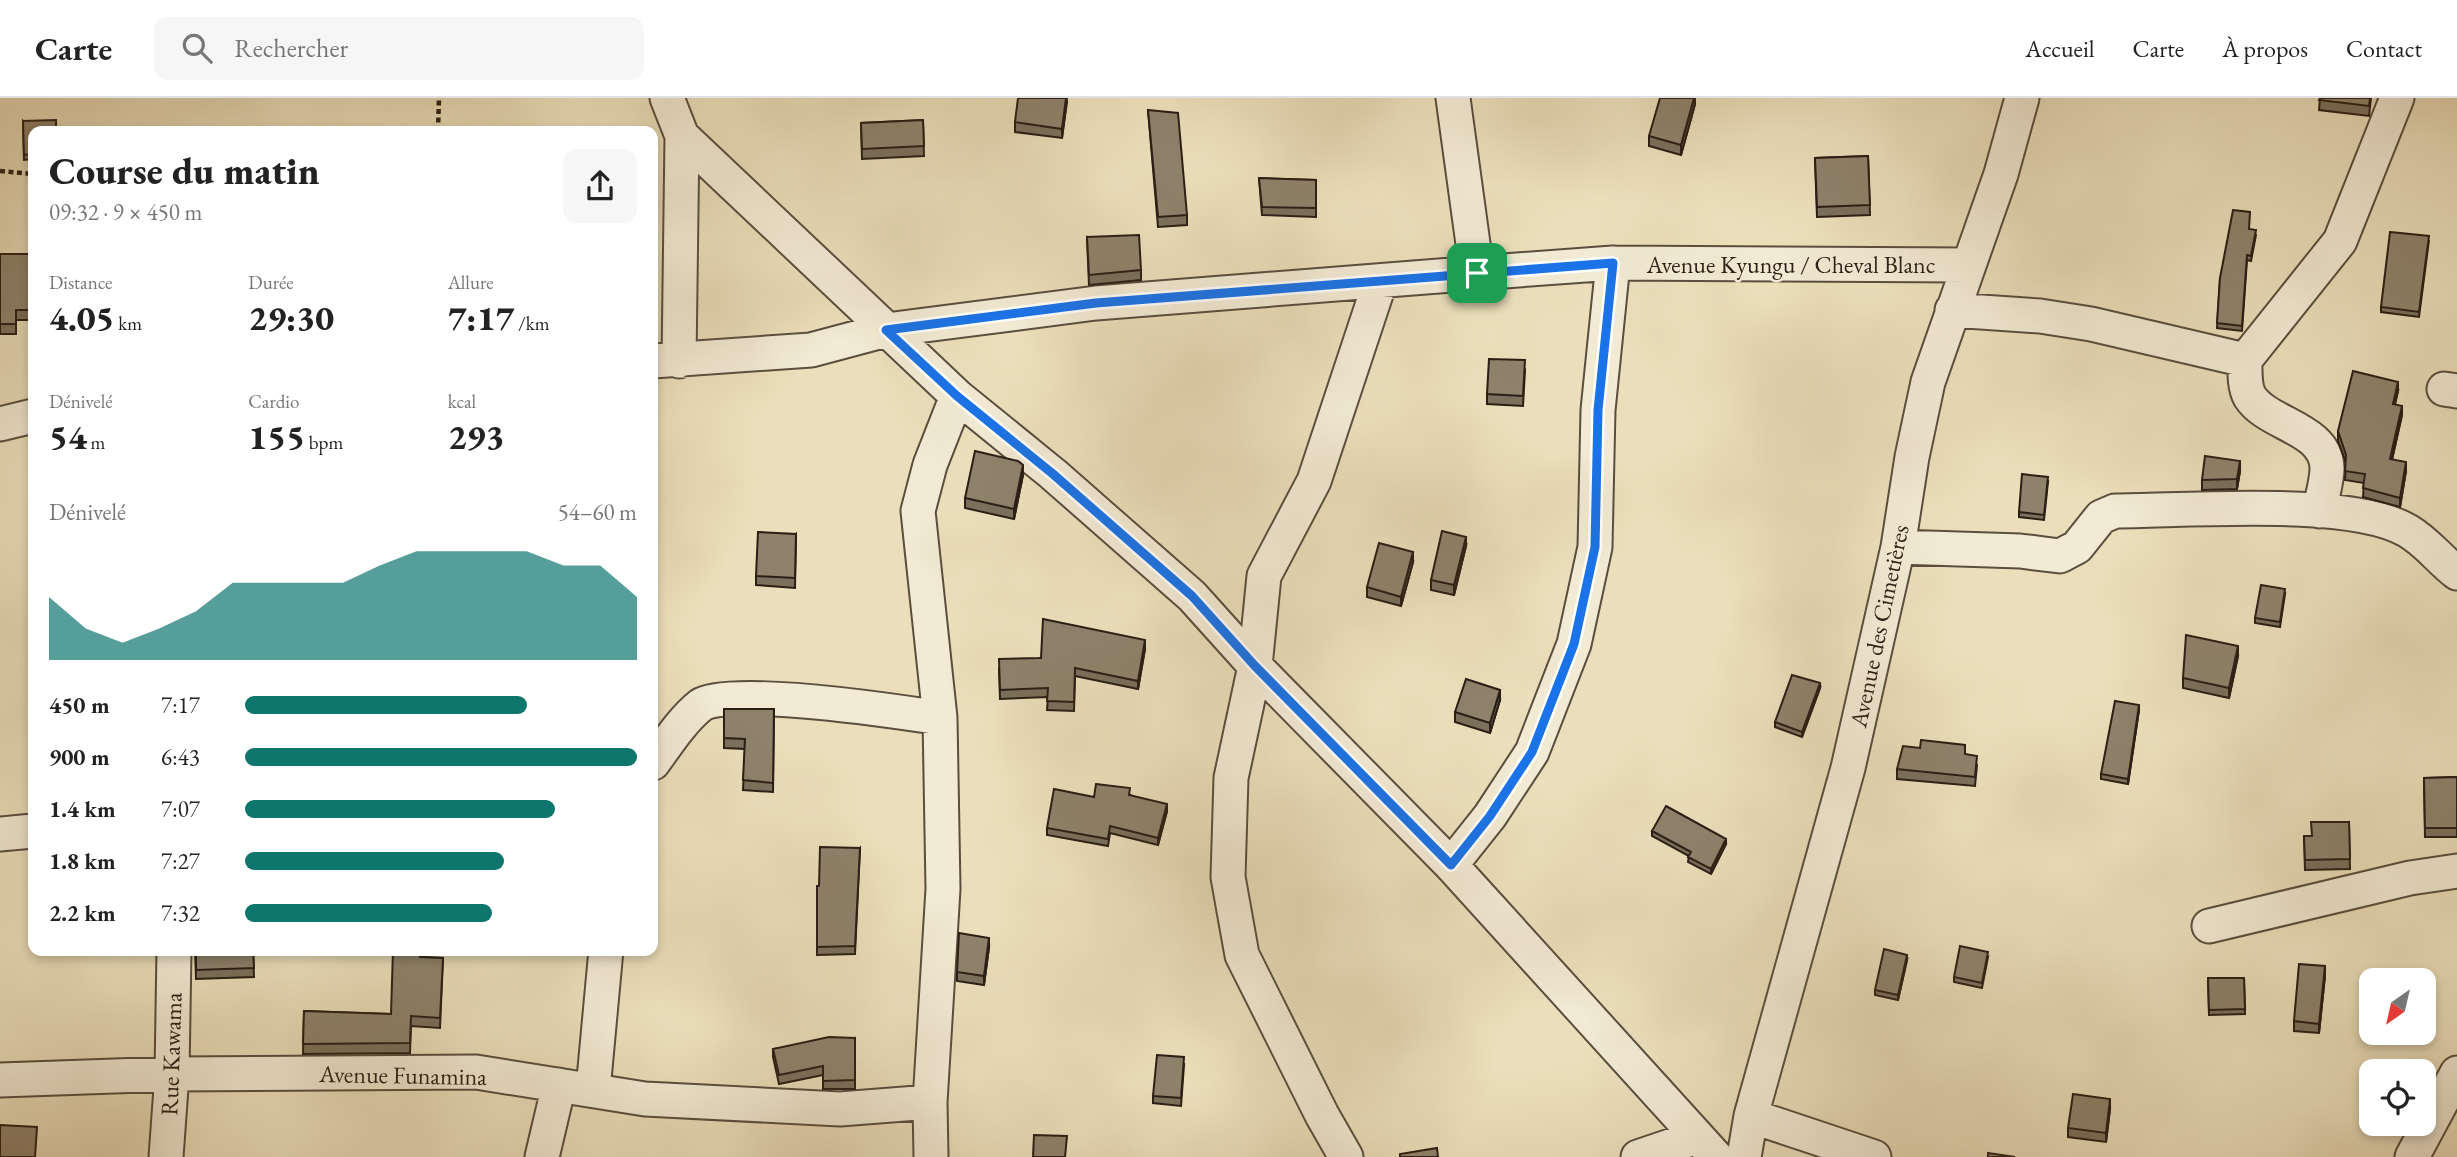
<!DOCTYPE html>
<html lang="fr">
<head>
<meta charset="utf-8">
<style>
	:root { --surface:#fff; --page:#f6f6f6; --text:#222; --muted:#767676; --line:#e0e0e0; --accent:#0f766e }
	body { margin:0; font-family:"EB Garamond",serif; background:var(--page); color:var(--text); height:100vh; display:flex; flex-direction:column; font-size:26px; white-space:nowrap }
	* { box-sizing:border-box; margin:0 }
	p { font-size:23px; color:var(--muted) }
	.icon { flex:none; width:38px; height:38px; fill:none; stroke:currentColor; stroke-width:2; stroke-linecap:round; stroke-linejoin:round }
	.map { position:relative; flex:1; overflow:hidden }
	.details { position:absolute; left:28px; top:28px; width:630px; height:830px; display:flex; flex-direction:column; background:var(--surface); border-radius:14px; box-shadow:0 4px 10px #0003 }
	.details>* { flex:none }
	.needle { width:46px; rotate:214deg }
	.buttons { position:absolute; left:2359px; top:870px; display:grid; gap:14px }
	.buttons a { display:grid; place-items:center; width:77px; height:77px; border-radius:14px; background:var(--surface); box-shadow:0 4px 10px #0003; font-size:35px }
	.pin { position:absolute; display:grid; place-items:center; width:60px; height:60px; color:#fff; margin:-30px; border-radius:14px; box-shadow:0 4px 10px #0006 }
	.round { display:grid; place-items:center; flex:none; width:74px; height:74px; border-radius:14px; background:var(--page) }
	.headline { display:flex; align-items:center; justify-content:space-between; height:119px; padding:0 21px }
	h1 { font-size:38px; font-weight:800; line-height:52px }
	.stats { display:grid; grid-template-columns:repeat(3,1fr); gap:10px; height:119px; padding:7px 21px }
	.stats div { display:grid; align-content:center }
	.stats b { font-size:35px; font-weight:800 }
	.stats small { font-size:19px; font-weight:400 }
	.stats p { font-size:19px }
	.chart { height:196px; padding:14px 21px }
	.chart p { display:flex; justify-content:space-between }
	.chart svg { width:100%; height:126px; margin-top:7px; fill:var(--accent); opacity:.7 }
	ul { padding:0 21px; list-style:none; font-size:23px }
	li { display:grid; grid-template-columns:112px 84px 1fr; align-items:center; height:52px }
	li i { height:18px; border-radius:9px; background:var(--accent) }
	header { display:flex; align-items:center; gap:42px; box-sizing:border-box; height:98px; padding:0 35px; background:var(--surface); border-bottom:2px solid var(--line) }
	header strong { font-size:33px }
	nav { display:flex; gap:38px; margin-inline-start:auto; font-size:24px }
	.search { width:490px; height:63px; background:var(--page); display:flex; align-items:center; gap:18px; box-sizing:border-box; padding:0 24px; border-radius:14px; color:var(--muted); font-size:26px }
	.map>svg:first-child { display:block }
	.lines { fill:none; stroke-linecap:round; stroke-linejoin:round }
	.minor-casing { stroke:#5a4e3e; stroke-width:37 }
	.path { stroke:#2a1e15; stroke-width:4.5; stroke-dasharray:5 3.5; stroke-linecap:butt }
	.minor { stroke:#f2ead3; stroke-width:33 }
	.wall { fill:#7a705c; stroke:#2a1e15; stroke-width:2 }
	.shaded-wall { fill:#635b4b; stroke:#2a1e15; stroke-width:2 }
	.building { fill:#8e826b; stroke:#2a1e15; stroke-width:2 }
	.route-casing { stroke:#fff; stroke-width:14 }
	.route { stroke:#1a73e8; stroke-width:9 }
	.labels { text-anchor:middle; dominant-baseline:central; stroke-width:5; stroke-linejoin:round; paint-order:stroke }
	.street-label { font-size:24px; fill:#2a1e15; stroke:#f2ead3 }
</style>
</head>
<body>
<header>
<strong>Carte</strong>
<div class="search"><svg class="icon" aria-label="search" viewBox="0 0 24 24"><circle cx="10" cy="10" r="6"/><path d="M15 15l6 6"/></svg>Rechercher</div>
<nav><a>Accueil</a><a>Carte</a><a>À propos</a><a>Contact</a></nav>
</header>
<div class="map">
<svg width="2457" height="1059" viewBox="0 0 2457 1059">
	<rect width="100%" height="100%" fill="#ebdfbb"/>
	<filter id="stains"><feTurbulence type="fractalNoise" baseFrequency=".00286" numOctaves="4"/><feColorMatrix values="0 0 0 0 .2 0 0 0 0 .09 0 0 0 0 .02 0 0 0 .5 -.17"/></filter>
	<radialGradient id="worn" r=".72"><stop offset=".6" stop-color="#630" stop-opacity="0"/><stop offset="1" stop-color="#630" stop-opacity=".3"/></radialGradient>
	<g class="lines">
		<defs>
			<path id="minor" d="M 667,0 L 682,38 L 957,298 L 1053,376 L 1192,498 L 1255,568 L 1451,767 L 1716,1059
				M 1453,0 L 1477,175
				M 1952,212 L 2040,218 L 2091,226 L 2245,262
				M 653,263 L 811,252 L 886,232 L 1096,205 L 1477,175 L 1613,165 L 1969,167
				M 679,263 L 682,38
				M 2444,291 L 2457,293
				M 0,326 L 33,318
				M 2319,413 C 2322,400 2327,383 2327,370 C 2326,330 2268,327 2250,299 C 2244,289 2245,273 2245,262 L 2340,143 L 2397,0
				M 1898,449 L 2020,453 L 2060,458 L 2077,449 L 2101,419 L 2115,413 C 2185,413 2352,399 2408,433 C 2427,444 2440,462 2457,475
				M 653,665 C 667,646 682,622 701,607 C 727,588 901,614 940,620
				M 0,736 L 33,733
				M 1451,767 L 1490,718 L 1532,654 L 1574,546 L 1595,449 L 1598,312 L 1613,165
				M 2209,828 L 2410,780 L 2457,773
				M 0,982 L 172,976 L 476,974 L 645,1001 L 840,1011 L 930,1004
				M 593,992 L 606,852
				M 1751,1018 L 1874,1059
				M 166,1059 L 172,976 L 174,852
				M 542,1059 L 559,987
				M 931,1059 L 930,1004 L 943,791 L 940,620 L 918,413 L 930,367 L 957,298
				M 1346,1059 L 1322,1017 L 1242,857 L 1228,779 L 1231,680 L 1255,568 L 1264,478 L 1314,383 L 1380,184
				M 1638,1059 L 1697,1039
				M 1744,1059 L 1751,1018 L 1848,670 L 1898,449 L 1912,359 L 1928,284 L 2001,76 L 2022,0
				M 2412,1059 L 2457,975"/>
		</defs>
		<use href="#minor" class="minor-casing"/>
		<path class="path" d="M 438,33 L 439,0
			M 0,73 L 33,76"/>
		<use href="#minor" class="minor"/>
	</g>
	<path class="wall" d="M 1067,0 L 1062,40 L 1015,34 L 1015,24 Z
		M 1695,0 L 1695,6 L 1681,57 L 1649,48 L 1649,38 Z
		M 2320,0 L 2371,0 L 2369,18 L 2319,12 Z
		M 1148,12 L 1187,117 L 1187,127 L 1158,129 Z
		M 923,22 L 924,58 L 862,61 L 861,25 Z
		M 23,23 L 33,33 L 33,61 L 24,62 Z
		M 1868,58 L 1870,117 L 1817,119 L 1815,60 Z
		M 1259,80 L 1316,82 L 1316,119 L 1262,117 Z
		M 2249,131 L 2256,137 L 2251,163 L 2247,162 L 2242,233 L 2217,230 L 2220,180 Z
		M 1087,139 L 1141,172 L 1141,182 L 1089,187 Z
		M 2429,142 L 2419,219 L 2381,214 L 2381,209 Z
		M 0,156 L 33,156 L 33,222 L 16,222 L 16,236 L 0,236 Z
		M 1525,272 L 1523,308 L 1487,306 L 1487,296 Z
		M 2398,293 L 2395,306 L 2402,317 L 2392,362 L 2406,373 L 2400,409 L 2363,399 L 2364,385 L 2345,382 L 2346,365 L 2338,343 L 2338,333 Z
		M 2240,373 L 2237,391 L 2202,392 L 2202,382 Z
		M 1023,377 L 1014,421 L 965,410 L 965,400 Z
		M 2048,384 L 2044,422 L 2019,419 L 2019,414 Z
		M 796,436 L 795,490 L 756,487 L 756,478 Z
		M 1466,448 L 1454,497 L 1431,492 L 1431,482 Z
		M 1413,464 L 1401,508 L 1367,499 L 1367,489 Z
		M 2285,496 L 2280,529 L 2255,525 L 2255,520 Z
		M 1145,551 L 1138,591 L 1075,578 L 1074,613 L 1047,612 L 1048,599 L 1000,601 L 999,570 L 1041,560 Z
		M 2238,558 L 2229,600 L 2183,590 L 2183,580 Z
		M 1820,590 L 1802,639 L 1775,629 L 1775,624 Z
		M 1500,602 L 1490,635 L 1455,624 L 1455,614 Z
		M 724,611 L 774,611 L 773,694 L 743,692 L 745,651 L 724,650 Z
		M 2139,612 L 2128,686 L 2101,681 L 2101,676 Z
		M 1965,656 L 1977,667 L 1975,688 L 1897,681 L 1897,671 Z
		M 2457,679 L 2457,739 L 2425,739 L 2424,680 Z
		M 1130,697 L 1167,713 L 1158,747 L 1110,735 L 1108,748 L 1047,737 L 1047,730 L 1094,699 Z
		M 2349,724 L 2350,771 L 2305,772 L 2304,738 L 2311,738 Z
		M 1652,733 L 1726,746 L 1711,776 L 1688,764 L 1689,758 L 1652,738 Z
		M 860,750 L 855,856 L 817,857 L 817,788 L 819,788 Z
		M 989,849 L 984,887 L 957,883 L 957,874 Z
		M 195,852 L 253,852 L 254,879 L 196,881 Z
		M 420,859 L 443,860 L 440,930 L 411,928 L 410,955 L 303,956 L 304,913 L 391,916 Z
		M 1988,859 L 1982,890 L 1954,884 L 1954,879 Z
		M 1907,862 L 1898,902 L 1875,897 L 1875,892 Z
		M 2325,878 L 2319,935 L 2294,933 L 2294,923 Z
		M 2208,880 L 2244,880 L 2245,916 L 2209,917 Z
		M 855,940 L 855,991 L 823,991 L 823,977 L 779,986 L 773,959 L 773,951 Z
		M 1184,967 L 1181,1008 L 1153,1005 L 1153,998 Z
		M 2110,1011 L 2106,1044 L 2068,1039 L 2068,1030 Z"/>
	<path class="shaded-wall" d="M 1066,0 L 1067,4 L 1062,40 L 1062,31 Z
		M 1694,0 L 1695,0 L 1695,6 L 1681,57 L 1681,47 Z
		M 2398,284 L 2398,293 L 2393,315 L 2393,306 Z
		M 2402,308 L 2402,317 L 2390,370 L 2390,361 Z
		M 2240,363 L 2240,373 L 2237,391 L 2237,381 Z
		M 2406,364 L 2406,373 L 2400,409 L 2400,400 Z
		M 1023,367 L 1023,377 L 1014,421 L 1014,411 Z
		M 1466,439 L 1466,448 L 1454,497 L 1454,487 Z
		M 1413,454 L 1413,464 L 1401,508 L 1401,499 Z
		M 1145,542 L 1145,551 L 1138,591 L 1138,583 Z
		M 2238,548 L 2238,558 L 2229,600 L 2229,590 Z
		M 1820,585 L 1820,590 L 1802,639 L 1802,634 Z
		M 1500,592 L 1500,602 L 1490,635 L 1490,625 Z
		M 2139,607 L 2139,612 L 2128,686 L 2128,681 Z
		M 1167,706 L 1167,713 L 1158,747 L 1158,740 Z
		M 1726,741 L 1726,746 L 1711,776 L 1711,771 Z
		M 989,840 L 989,849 L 984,887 L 984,878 Z
		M 1907,857 L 1907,862 L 1898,902 L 1898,897 Z
		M 2325,868 L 2325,878 L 2319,935 L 2319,926 Z
		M 2110,1001 L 2110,1011 L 2106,1044 L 2106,1035 Z"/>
	<path class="building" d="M 1018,0 L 1066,0 L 1062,31 L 1015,24 Z
		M 1660,0 L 1694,0 L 1681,47 L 1649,38 Z
		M 2320,0 L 2370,0 L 2369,8 L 2319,2 Z
		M 1148,12 L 1178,15 L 1187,117 L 1158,119 Z
		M 56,22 L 56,33 L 33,33 L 33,56 L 24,57 L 23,23 Z
		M 923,22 L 924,48 L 862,51 L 861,25 Z
		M 1868,58 L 1870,107 L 1817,109 L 1815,60 Z
		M 1259,80 L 1316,82 L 1316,110 L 1262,109 Z
		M 2233,112 L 2250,114 L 2249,131 L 2256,132 L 2251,158 L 2247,157 L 2242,228 L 2217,225 L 2220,180 Z
		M 2390,134 L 2429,138 L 2419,214 L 2381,209 Z
		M 1139,137 L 1141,172 L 1089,177 L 1087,139 Z
		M 0,156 L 33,156 L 33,212 L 16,212 L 16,226 L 0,226 Z
		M 1489,261 L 1525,262 L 1523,298 L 1487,296 Z
		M 2353,273 L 2398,284 L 2393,306 L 2402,308 L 2390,361 L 2406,364 L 2400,400 L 2363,390 L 2365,376 L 2345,373 L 2346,357 L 2338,333 Z
		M 975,353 L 1018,363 L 1023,367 L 1014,411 L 965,400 Z
		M 2205,358 L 2240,363 L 2237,381 L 2202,382 Z
		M 2022,376 L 2048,379 L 2044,417 L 2019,414 Z
		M 1442,433 L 1466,439 L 1454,487 L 1431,482 Z
		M 758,434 L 796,436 L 795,480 L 756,478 Z
		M 1379,445 L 1413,454 L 1401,499 L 1367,489 Z
		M 2261,487 L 2285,491 L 2280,524 L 2255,520 Z
		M 1043,521 L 1145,542 L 1138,583 L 1075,570 L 1074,604 L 1047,603 L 1048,590 L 1000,592 L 999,561 L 1041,560 Z
		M 2186,537 L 2238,548 L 2229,590 L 2183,580 Z
		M 1792,577 L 1820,585 L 1802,634 L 1775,624 Z
		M 1466,581 L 1500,592 L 1490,625 L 1455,614 Z
		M 2115,603 L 2139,607 L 2128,681 L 2101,676 Z
		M 724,611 L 774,611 L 773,685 L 743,682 L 745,641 L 724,640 Z
		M 1921,642 L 1965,647 L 1965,656 L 1977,658 L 1975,679 L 1897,671 L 1903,648 L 1920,650 Z
		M 2457,679 L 2457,730 L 2425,730 L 2424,680 Z
		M 1096,686 L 1130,690 L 1129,697 L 1167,706 L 1158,740 L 1110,728 L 1108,741 L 1047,730 L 1054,691 L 1094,699 Z
		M 1666,708 L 1726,741 L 1711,771 L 1688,759 L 1691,754 L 1652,733 Z
		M 2311,724 L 2349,724 L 2350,761 L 2305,762 L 2304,738 L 2312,738 Z
		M 820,749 L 860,750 L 855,848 L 817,849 L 817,788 L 819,788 Z
		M 959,835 L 989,840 L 984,878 L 957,874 Z
		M 1960,848 L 1988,854 L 1982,885 L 1954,879 Z
		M 1884,851 L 1907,857 L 1898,897 L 1875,892 Z
		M 196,852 L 253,852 L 254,870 L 196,872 Z
		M 393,852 L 420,852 L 420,859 L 443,860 L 440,920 L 411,918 L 410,945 L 303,946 L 304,913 L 391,916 Z
		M 2299,866 L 2325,868 L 2319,926 L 2294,923 Z
		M 2208,880 L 2244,880 L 2245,911 L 2209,912 Z
		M 829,939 L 855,940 L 855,982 L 823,983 L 823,968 L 779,977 L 773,951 Z
		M 1157,957 L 1184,959 L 1181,1000 L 1153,998 Z
		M 2073,996 L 2110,1001 L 2106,1035 L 2068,1030 Z
		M 0,1027 L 37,1029 L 35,1059 L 0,1059 Z
		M 1034,1037 L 1067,1038 L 1065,1059 L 1033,1059 Z
		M 1437,1050 L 1438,1059 L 1400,1059 L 1400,1056 Z
		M 1988,1055 L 2015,1059 L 1988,1059 Z"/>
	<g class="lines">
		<defs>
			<path id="route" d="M 1613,165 L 1598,312 L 1595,449 L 1574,546 L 1532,654 L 1490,718 L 1451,767 L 1255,568 L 1192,498 L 1053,376 L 957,298 L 886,232 L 1096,205 Z"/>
		</defs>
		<use href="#route" class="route-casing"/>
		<use href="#route" class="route"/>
	</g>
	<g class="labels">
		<g class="street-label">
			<text x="1791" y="166">Avenue Kyungu / Cheval Blanc</text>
			<text transform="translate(1879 528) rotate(-78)">Avenue des Cimetières</text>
			<text transform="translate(171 956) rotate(-88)">Rue Kawama</text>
			<text transform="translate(403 977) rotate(1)">Avenue Funamina</text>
		</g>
	</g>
	<rect width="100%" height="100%" filter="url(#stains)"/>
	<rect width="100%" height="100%" fill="url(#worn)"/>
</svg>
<div class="buttons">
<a><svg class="needle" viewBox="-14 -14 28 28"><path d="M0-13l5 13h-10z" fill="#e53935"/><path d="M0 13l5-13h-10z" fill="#767676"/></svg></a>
<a><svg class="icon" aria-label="locate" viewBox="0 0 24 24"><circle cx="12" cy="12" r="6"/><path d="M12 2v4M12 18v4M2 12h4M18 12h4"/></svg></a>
</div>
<div class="pin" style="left:1477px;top:175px;background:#1e9e55"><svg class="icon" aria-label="arrive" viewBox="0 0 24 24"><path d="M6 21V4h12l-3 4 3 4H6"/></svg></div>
<section class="details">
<div class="headline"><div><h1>Course du matin</h1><p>09:32 · 9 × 450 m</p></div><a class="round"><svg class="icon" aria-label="share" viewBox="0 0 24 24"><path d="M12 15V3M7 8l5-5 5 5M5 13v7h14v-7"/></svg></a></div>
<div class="stats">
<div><p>Distance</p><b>4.05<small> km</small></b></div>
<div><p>Durée</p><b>29:30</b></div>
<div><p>Allure</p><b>7:17<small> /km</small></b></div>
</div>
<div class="stats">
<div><p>Dénivelé</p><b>54<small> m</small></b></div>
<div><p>Cardio</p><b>155<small> bpm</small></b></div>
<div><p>kcal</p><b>293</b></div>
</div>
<div class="chart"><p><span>Dénivelé</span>54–60 m</p>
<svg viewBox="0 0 160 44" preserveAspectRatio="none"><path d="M0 44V22L10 33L20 38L30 33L40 27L50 17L60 17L70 17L80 17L90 11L100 6L110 6L120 6L130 6L140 11L150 11L160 22V44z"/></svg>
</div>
<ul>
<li><b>450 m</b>7:17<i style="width:72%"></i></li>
<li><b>900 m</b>6:43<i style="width:100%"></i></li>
<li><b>1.4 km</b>7:07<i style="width:79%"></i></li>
<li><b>1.8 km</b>7:27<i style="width:66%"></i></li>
<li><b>2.2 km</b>7:32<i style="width:63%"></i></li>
</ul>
</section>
</div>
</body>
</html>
